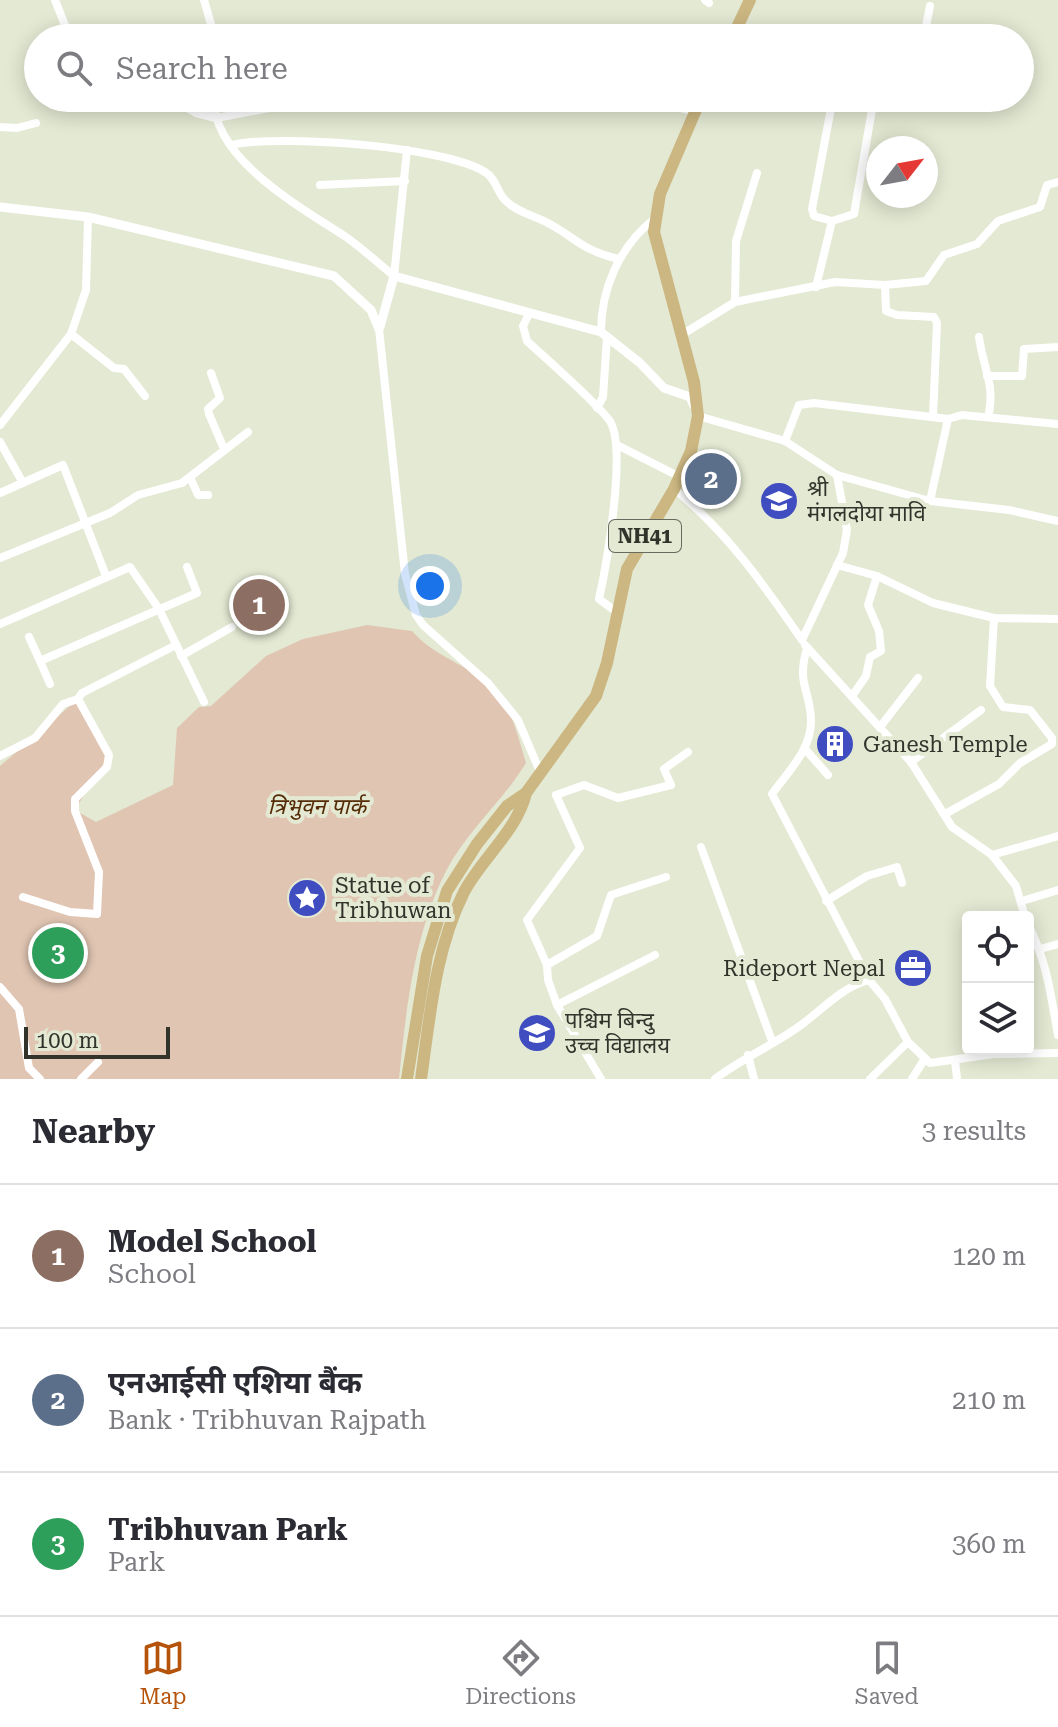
<!DOCTYPE html>
<meta charset="utf-8">
<style>
body{margin:0;font-family:"Roboto Serif","Noto Sans Devanagari",serif;background:#f2f2f3;color:#2b2b33}
.controls{position:absolute;right:24px;bottom:24px;display:grid;overflow:hidden;border-radius:8px;box-shadow:0 4px 20px #0003}
.controls button{width:72px;height:72px;display:grid;place-items:center;padding:0;border:0;border-bottom:2px solid #e1e1e2;background:#fff;color:#2b2b33;font:40px sans-serif}
.compass{position:absolute;left:866px;top:136px;width:72px;height:72px;border-radius:50%;background:#fff;box-shadow:0 4px 20px #0003;rotate:59deg}
.scale{position:absolute;left:24px;bottom:20px;width:146px;box-sizing:border-box;padding-left:8px;border:4px solid #32342c;border-top:0;font-size:22px;line-height:28px;white-space:nowrap;color:#32342c;-webkit-text-stroke:6px #e3e9d3;paint-order:stroke}
.you{position:absolute;left:430px;top:586px;width:28px;height:28px;margin:-20px;border:6px solid #fff;border-radius:50%;background:#1a73e8;box-shadow:0 0 0 12px #1a73e833}
.badge{display:grid;place-items:center;width:52px;height:52px;border-radius:50%;background:#b45309;color:#fff;font-size:26px;font-weight:700}
.pin{position:absolute;translate:-50% -50%;border:4px solid #fff;box-shadow:0 2px 8px #0006}
.list{margin:0;padding:0;list-style:none}
h2{display:flex;justify-content:space-between;align-items:center;height:104px;margin:0;padding:0 32px;font-size:34px}
h2 small{font-size:26px;font-weight:400;color:#7c7c81}
.list li{display:grid;grid-template-columns:52px 1fr auto;gap:24px;align-items:center;box-sizing:border-box;height:144px;padding:0 32px;border-top:2px solid #e1e1e2}
.list b{display:block;font-size:30px;white-space:nowrap}
.list p{margin:0;font-size:26px;white-space:nowrap;color:#7c7c81}
.list em{font-size:26px;font-style:normal;color:#7c7c81}
.icon{flex:none;width:44px;height:44px;fill:none;stroke:currentColor;stroke-width:2;stroke-linecap:round;stroke-linejoin:round}
.map{position:relative;flex:none;width:1058px;height:1079px;overflow:hidden}
.search{position:absolute;background:#fff;box-shadow:0 4px 20px #0003;left:24px;right:24px;top:24px;height:88px;display:flex;align-items:center;gap:20px;box-sizing:border-box;padding:0 28px;border-radius:44px;color:#7c7c81;font-size:30px}
.sheet{height:536px;background:#fff}
nav{display:flex;justify-content:space-around;align-items:center;box-sizing:border-box;height:112px;border-top:2px solid #e1e1e2;background:#fff;font-size:22px;color:#7c7c81}
nav a{display:grid;justify-items:center;gap:4px}
nav .on{color:#b45309}
.map>svg:first-child{display:block}
.green{fill:#e0c5b2}
.lines{fill:none;stroke-linecap:round;stroke-linejoin:round}
.minor{stroke:#fff;stroke-width:8}
.tertiary{stroke:#fff;stroke-width:9}
.trunk{stroke:#ccb782;stroke-width:12}
.labels{text-anchor:middle;dominant-baseline:central;stroke-width:8;stroke-linejoin:round;paint-order:stroke}
.shield{fill:#e3e9d3;stroke:#676a5e;stroke-width:2}
.shield-label{font-size:20px;font-weight:bold;fill:#32342c}
.poi-label{font-size:22px;fill:#32342c;stroke:#e3e9d3;text-anchor:start}
.park-label{font-size:22px;font-style:italic;fill:#542b06;stroke:#e3e9d3}
</style>
<div class="map">
<svg width="1058" height="1079" viewBox="0 0 1058 1079">
<rect width="100%" height="100%" fill="#e3e9d3"/>
<path class="green" d="M 367,625 L 412,631 C 433,655 460,662 484,680 C 510,698 517,734 526,763 C 503,801 467,831 446,871 C 414,934 406,1010 399,1079 L 0,1079 L 0,766 L 78,699 L 109,755 L 75,810 L 96,822 L 173,785 L 177,728 L 199,707 L 211,706 L 266,656 L 303,639 Z"/>
<g class="lines">
<g class="minor">
<path d="M 55,0 L 70,38"/>
<path d="M 204,0 L 215,38"/>
<path d="M 705,0 L 709,3"/>
<path d="M 900,38 L 904,38"/>
<path d="M 920,38 L 925,31 L 930,6"/>
<path d="M 170,98 L 196,113 L 216,118 L 312,100 L 386,108"/>
<path d="M 214,98 C 212,159 302,208 346,237 C 363,249 378,263 394,276"/>
<path d="M 640,98 L 693,111"/>
<path d="M 0,127 L 17,128 L 36,123"/>
<path d="M 232,145 C 279,134 444,146 485,172 C 496,178 497,193 506,201 C 516,211 531,215 544,221 C 576,237 580,250 619,259"/>
<path d="M 320,185 L 405,181"/>
<path d="M 832,221 L 814,216 L 812,209 L 833,98"/>
<path d="M 394,276 L 407,150"/>
<path d="M 885,285 L 886,311 L 897,315 L 934,317 L 937,323 L 933,417"/>
<path d="M 816,287 L 832,221 L 854,214 L 874,98"/>
<path d="M 735,302 L 736,241 L 757,173"/>
<path d="M 529,314 L 523,326 L 527,341 C 544,357 603,408 611,423 C 626,453 607,563 599,599 L 618,613"/>
<path d="M 379,329 L 405,574 L 416,615 L 423,625 L 488,683 L 518,720 L 541,774"/>
<path d="M 601,332 C 601,289 619,247 654,219"/>
<path d="M 71,334 L 114,368 L 124,369 L 145,396"/>
<path d="M 683,334 L 735,302 L 835,282 L 885,285 L 926,281 L 944,255 L 977,244 L 998,221 L 1040,207 L 1047,185 L 1058,182"/>
<path d="M 979,337 C 983,368 996,386 988,417"/>
<path d="M 211,373 L 220,398 L 208,409 L 209,414 L 224,449"/>
<path d="M 987,376 L 1022,376 L 1024,349 L 1058,347"/>
<path d="M 597,408 L 603,397 L 607,337"/>
<path d="M 698,416 L 785,441 L 837,475 L 930,501 L 1009,510 L 1058,521"/>
<path d="M 0,425 L 71,334 L 86,290 L 88,217"/>
<path d="M 785,441 L 799,405 L 814,403 L 948,419 L 962,415 L 1058,424"/>
<path d="M 0,442 L 23,483"/>
<path d="M 617,445 L 680,477"/>
<path d="M 190,477 L 198,495 L 208,495"/>
<path d="M 674,489 C 727,532 764,585 802,640 L 843,553 L 847,530 L 837,475"/>
<path d="M 0,493 L 63,465 L 106,576"/>
<path d="M 930,501 L 948,419"/>
<path d="M 0,558 L 110,513 L 138,495 L 182,483 L 248,432"/>
<path d="M 837,565 L 877,576 L 933,603 L 994,618 L 1058,619"/>
<path d="M 0,624 L 130,567 L 159,609 L 204,702"/>
<path d="M 29,637 L 40,661 L 197,593 L 187,567"/>
<path d="M 805,645 L 911,762 L 952,827 L 992,855 L 1016,886 L 1025,917"/>
<path d="M 807,648 C 796,686 811,690 811,722 C 811,750 787,773 772,794 L 869,980 L 885,999 L 908,1042 L 930,1063 L 994,1054 L 1058,1053"/>
<path d="M 181,656 L 232,627"/>
<path d="M 40,661 L 50,684"/>
<path d="M 852,696 L 866,676 L 870,657 L 881,651 L 879,631 L 868,605 L 877,576"/>
<path d="M 880,727 L 918,678"/>
<path d="M 805,749 L 828,775"/>
<path d="M 0,756 L 35,738 L 63,704 L 78,699"/>
<path d="M 911,762 L 981,710"/>
<path d="M 945,814 L 999,784 L 1020,763 L 1052,744 L 1052,738 L 1030,710 L 1003,707 L 990,686 L 994,618"/>
<path d="M 701,847 L 772,1041"/>
<path d="M 992,855 L 1058,836"/>
<path d="M 23,897 L 70,912 L 97,914 L 99,872 L 75,811 L 75,799 L 107,767 L 109,755 L 78,699 L 82,693 L 176,645"/>
<path d="M 826,901 L 867,876 L 897,867 L 902,883"/>
<path d="M 1022,901 L 1058,890"/>
<path d="M 1028,924 C 1048,965 1050,992 1058,1035"/>
<path d="M 1040,949 L 1058,944"/>
<path d="M 547,965 L 597,936 L 611,895 L 666,877"/>
<path d="M 0,987 L 19,1009 L 29,1068 L 40,1079"/>
<path d="M 557,1005 L 655,955"/>
<path d="M 748,1055 L 754,1079"/>
<path d="M 955,1060 L 957,1079"/>
<path d="M 81,1079 L 98,1062"/>
<path d="M 601,1079 L 557,1005 L 548,980 L 547,965 L 527,920 L 580,848 L 556,795 L 584,785 L 618,798 L 671,785 L 664,769 L 688,752"/>
<path d="M 715,1079 C 742,1058 774,1045 801,1025 C 823,1009 842,987 869,980"/>
<path d="M 870,1079 L 908,1042"/>
<path d="M 912,1079 L 924,1060"/>
</g>
<g class="tertiary">
<path d="M 0,207 L 88,217 L 334,276 L 371,310 L 379,329"/>
<path d="M 380,327 L 394,276 L 601,332 L 640,363 L 664,388 L 690,397 L 694,406"/>
</g>
<g class="trunk">
<path d="M 732,38 L 750,0"/>
<path d="M 407,1079 L 427,956 L 447,891 L 477,844 L 507,806 L 526,793 L 596,696 L 607,663 L 627,569 L 674,489 L 691,451 L 698,416 L 694,382 L 654,232 L 660,194 L 701,98"/>
<path d="M 421,1079 C 430,1016 435,950 464,892 C 482,858 517,831 526,793"/>
</g>
</g>
<defs>
<symbol id="school-disc" viewBox="-11 -11 22 22"><circle r="9.5" fill="#404dc1" stroke="#e3e9d3"/><path d="M0-5L7-2L0 1L-7-2ZM-4 1L0 2.5L4 1V4Q0 6-4 4Z" fill="#fff"/></symbol>
<symbol id="building-disc" viewBox="-11 -11 22 22"><circle r="9.5" fill="#404dc1" stroke="#e3e9d3"/><path d="M-4-6H4V6H1V3H-1V6H-4ZM-2.5-4.3h1.7v1.8h-1.7ZM.8-4.3h1.7v1.8H.8ZM-2.5-1h1.7V.8h-1.7ZM.8-1h1.7V.8H.8Z" fill="#fff"/></symbol>
<symbol id="sight-disc" viewBox="-11 -11 22 22"><circle r="9.5" fill="#404dc1" stroke="#e3e9d3"/><path d="M0-6L1.8-2.2L6-1.7L2.9 1.2L3.7 5.4L0 3.3L-3.7 5.4L-2.9 1.2L-6-1.7L-1.8-2.2Z" fill="#fff"/></symbol>
<symbol id="office-disc" viewBox="-11 -11 22 22"><circle r="9.5" fill="#404dc1" stroke="#e3e9d3"/><path d="M-6-3h4V-5.5h4V-3h4V5H-6ZM-1-4.5V-3h2v-1.5ZM-6 0V1H6V0Z" fill="#fff"/></symbol>
</defs>
<g fill-rule="evenodd">
<use href="#school-disc" x="757" y="479" width="44" height="44"/>
<use href="#building-disc" x="813" y="722" width="44" height="44"/>
<use href="#sight-disc" x="285" y="876" width="44" height="44"/>
<use href="#office-disc" x="891" y="946" width="44" height="44"/>
<use href="#school-disc" x="515" y="1011" width="44" height="44"/>
</g>
<g class="labels">
<rect class="shield" x="609" y="520" width="72" height="32" rx="6"/>
<g class="shield-label">
<text x="645" y="536">NH41</text>
</g>
<g class="poi-label">
<text x="807" y="488">श्री<tspan x="807" dy="25">मंगलदोया मावि</tspan></text>
<text x="863" y="744">Ganesh Temple</text>
<text x="335" y="885">Statue of<tspan x="335" dy="25">Tribhuwan</tspan></text>
<text x="885" y="968" text-anchor="end">Rideport Nepal</text>
<text x="565" y="1020">पश्चिम बिन्दु<tspan x="565" dy="25">उच्च विद्यालय</tspan></text>
</g>
<g class="park-label">
<text x="317" y="806">त्रिभुवन पार्क</text>
</g>
</g>
</svg>
<div class="controls">
<button><svg class="icon" aria-label="locate" viewBox="0 0 24 24"><circle cx="12" cy="12" r="6"/><path d="M12 2v4M12 18v4M2 12h4M18 12h4"/></svg></button>
<button><svg class="icon" aria-label="layers" viewBox="0 0 24 24"><path d="M12 4l9 5-9 5-9-5zM3 14l9 5 9-5"/></svg></button>
</div>
<svg class="compass" viewBox="-18 -18 36 36"><path d="M0-13l5 13h-10z" fill="#e53935"/><path d="M0 13l5-13h-10z" fill="#7c7c81"/></svg>
<div class="scale">100 m</div>
<div class="you"></div>
<div class="pin badge" style="left:259px;top:605px;background:#8d6e63">1</div>
<div class="pin badge" style="left:711px;top:479px;background:#5c6f8a">2</div>
<div class="pin badge" style="left:58px;top:953px;background:#2e9e5b">3</div>
<div class="search"><svg class="icon" aria-label="search" viewBox="0 0 24 24"><circle cx="10" cy="10" r="6"/><path d="M15 15l6 6"/></svg>Search here</div>
</div>
<section class="sheet">
<h2>Nearby<small>3 results</small></h2>
<ul class="list">
<li><span class="badge" style="background:#8d6e63">1</span><div><b>Model School</b><p>School</p></div><em>120 m</em></li>
<li><span class="badge" style="background:#5c6f8a">2</span><div><b>एनआईसी एशिया बैंक</b><p>Bank · Tribhuvan Rajpath</p></div><em>210 m</em></li>
<li><span class="badge" style="background:#2e9e5b">3</span><div><b>Tribhuvan Park</b><p>Park</p></div><em>360 m</em></li>
</ul>
</section>
<nav>
<a class="on"><svg class="icon" aria-label="map" viewBox="0 0 24 24"><path d="M3 6l6-2 6 2 6-2v14l-6 2-6-2-6 2zM9 4v14M15 6v14"/></svg>Map</a>
<a><svg class="icon" aria-label="directions" viewBox="0 0 24 24"><path d="M12 3l9 9-9 9-9-9zM9 14v-3h6M13 9l2 2-2 2"/></svg>Directions</a>
<a><svg class="icon" aria-label="saved" viewBox="0 0 24 24"><path d="M7 4h10v16l-5-4-5 4z"/></svg>Saved</a>
</nav>
